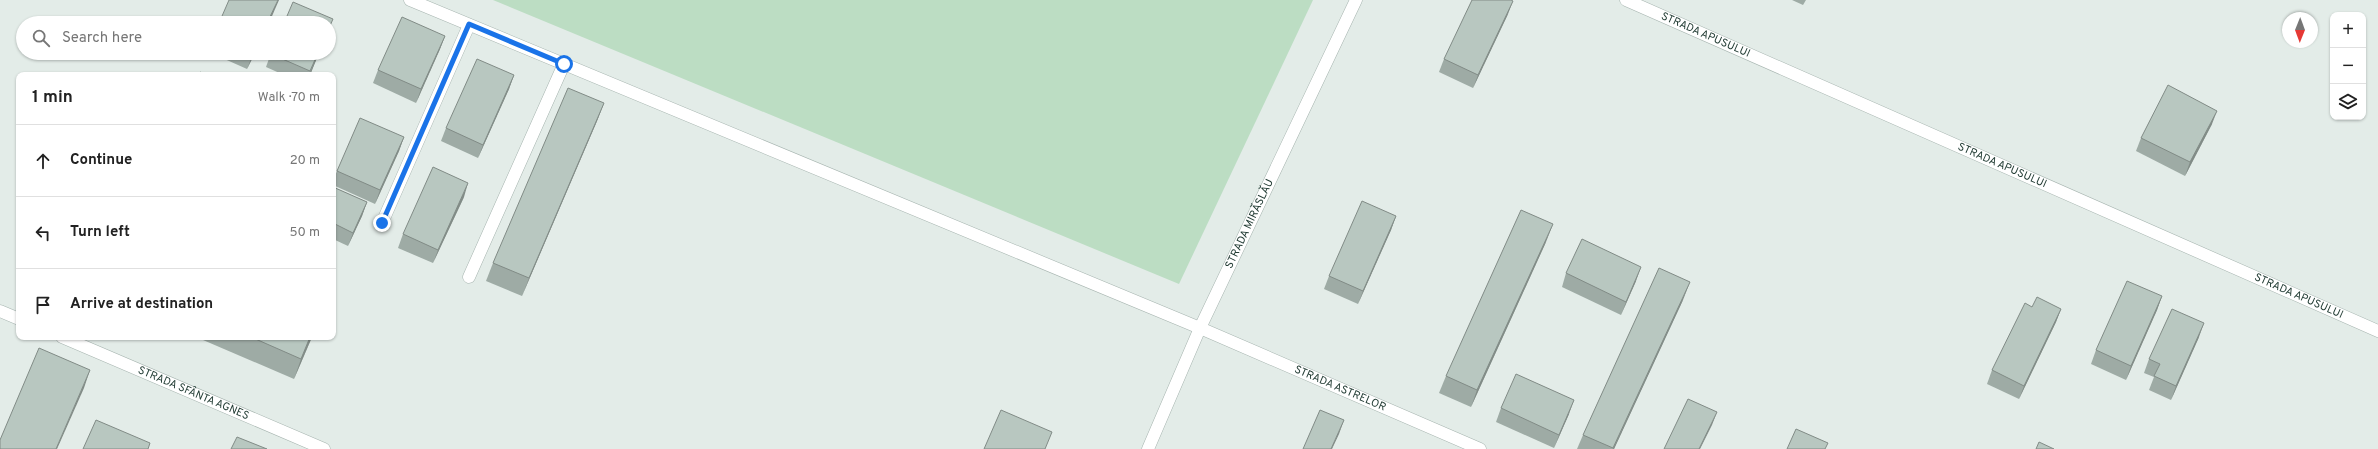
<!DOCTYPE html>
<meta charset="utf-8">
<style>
body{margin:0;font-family:Overpass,sans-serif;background:#f6f6f6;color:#222}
.controls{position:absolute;right:12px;top:12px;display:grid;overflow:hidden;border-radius:8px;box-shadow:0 1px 3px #0004}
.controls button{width:36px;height:36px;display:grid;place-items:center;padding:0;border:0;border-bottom:1px solid #e0e0e0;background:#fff;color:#222;font:20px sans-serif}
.compass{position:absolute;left:2282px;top:12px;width:36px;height:36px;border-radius:50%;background:#fff;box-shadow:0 1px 3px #0004;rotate:181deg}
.stop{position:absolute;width:12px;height:12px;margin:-9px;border:3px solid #1a73e8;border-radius:50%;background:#fff}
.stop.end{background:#1a73e8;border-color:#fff;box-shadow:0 1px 4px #0008}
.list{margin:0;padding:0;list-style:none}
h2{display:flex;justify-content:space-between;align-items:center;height:52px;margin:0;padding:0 16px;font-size:17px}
h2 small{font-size:13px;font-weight:400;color:#767676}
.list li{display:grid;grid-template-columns:26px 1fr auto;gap:12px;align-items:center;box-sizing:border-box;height:72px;padding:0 16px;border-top:1px solid #e0e0e0}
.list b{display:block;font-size:15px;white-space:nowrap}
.list em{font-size:13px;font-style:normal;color:#767676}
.icon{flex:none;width:22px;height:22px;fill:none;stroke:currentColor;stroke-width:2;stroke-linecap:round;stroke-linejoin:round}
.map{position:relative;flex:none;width:2378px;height:449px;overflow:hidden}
.search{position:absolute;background:#fff;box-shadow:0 1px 3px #0004;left:16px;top:16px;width:320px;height:44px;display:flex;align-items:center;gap:10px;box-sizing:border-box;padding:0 14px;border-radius:22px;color:#767676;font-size:15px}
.panel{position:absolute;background:#fff;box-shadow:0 1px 3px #0004;left:16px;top:72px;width:320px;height:268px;border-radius:8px}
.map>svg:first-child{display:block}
.green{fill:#bcddc3}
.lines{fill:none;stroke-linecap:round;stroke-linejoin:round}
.minor-casing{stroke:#a6b4af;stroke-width:13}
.minor{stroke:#fff;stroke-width:12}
.wall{fill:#9eaba5}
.shaded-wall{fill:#818b86}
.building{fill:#b8c7c0;stroke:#818b86}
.route{stroke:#1a73e8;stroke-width:5}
.labels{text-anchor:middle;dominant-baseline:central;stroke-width:3;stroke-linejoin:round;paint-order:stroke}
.street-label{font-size:11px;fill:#233d35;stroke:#f3f9f6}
</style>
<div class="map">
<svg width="2378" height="449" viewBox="0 0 2378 449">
<rect width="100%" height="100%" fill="#e3ece8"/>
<path class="green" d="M 493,0 L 1313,0 L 1179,284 Z"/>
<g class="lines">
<defs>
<g id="minor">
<path id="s1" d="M 410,0 L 1200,328 L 1480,449"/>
<path id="s2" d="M 1626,0 L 2378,331"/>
<path d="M 382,223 L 469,25"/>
<path d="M 469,277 L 564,64"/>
<path d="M 0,311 L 19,319"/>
<path id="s3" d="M 62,337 L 324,449"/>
<path id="s4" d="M 1148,449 L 1200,328 L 1356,0"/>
</g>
</defs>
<use href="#minor" class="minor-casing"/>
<use href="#minor" class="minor"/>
</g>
<g class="wall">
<path d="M 1792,0 L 1806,0 L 1803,5 Z"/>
<path d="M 1508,14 L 1473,88 L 1439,72 L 1444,59 Z"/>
<path d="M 445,36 L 440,49 L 416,103 L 373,83 L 378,70 Z"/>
<path d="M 211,53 L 255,53 L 247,69 Z"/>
<path d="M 271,53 L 319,53 L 310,75 L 284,75 L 266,67 Z"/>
<path d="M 514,75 L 509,89 L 478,158 L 441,141 L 446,128 Z"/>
<path d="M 604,103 L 597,121 L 522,296 L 486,281 L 493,263 Z"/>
<path d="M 2212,124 L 2185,176 L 2136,151 L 2141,138 Z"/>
<path d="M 404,137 L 399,151 L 375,204 L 333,185 L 333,181 L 337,171 Z"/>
<path d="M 333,187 L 367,202 L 362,216 L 348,246 L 333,239 Z"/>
<path d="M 464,197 L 433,263 L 398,248 L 403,234 Z"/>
<path d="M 1396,216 L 1391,230 L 1358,304 L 1324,289 L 1329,276 Z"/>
<path d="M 1546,242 L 1471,407 L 1439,393 L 1446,376 Z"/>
<path d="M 1566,273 L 1636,281 L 1621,315 L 1562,287 Z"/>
<path d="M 2162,296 L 2157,310 L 2126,380 L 2091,364 L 2096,350 Z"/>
<path d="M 1683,300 L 1614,449 L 1577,449 L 1583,435 Z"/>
<path d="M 2061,309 L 2056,322 L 2019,399 L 1987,384 L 1992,370 Z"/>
<path d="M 196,337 L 312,337 L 294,379 Z"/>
<path d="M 2199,337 L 2171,400 L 2149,390 L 2154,377 L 2144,373 L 2149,359 Z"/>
<path d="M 1501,408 L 1569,414 L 1554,448 L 1496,422 Z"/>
</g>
<g class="shaded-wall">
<path d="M 278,0 L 279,0 L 269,23 L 267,23 Z"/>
<path d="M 1513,1 L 1508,14 L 1473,88 L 1478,75 Z"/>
<path d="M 445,36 L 440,49 L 416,103 L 421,89 Z"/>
<path d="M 254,53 L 255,53 L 247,69 L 252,56 Z"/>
<path d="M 318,53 L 319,53 L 310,75 L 309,75 Z"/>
<path d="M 514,75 L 509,89 L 478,158 L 483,145 Z"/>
<path d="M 604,103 L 597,121 L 522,296 L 529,278 Z"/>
<path d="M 2217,111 L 2212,124 L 2185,176 L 2190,162 Z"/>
<path d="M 404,137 L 399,151 L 375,204 L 380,190 Z"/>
<path d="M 468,183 L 464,197 L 433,263 L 438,250 Z"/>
<path d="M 367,202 L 362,216 L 348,246 L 353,233 Z"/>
<path d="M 1396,216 L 1391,230 L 1358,304 L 1363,291 Z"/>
<path d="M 1553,224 L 1546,242 L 1471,407 L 1477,390 Z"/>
<path d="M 1641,267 L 1636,281 L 1621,315 L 1626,302 Z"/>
<path d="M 1690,282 L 1683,300 L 1614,449 L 1613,449 Z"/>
<path d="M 2162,296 L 2157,310 L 2126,380 L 2131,366 Z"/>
<path d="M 2061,309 L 2056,322 L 2019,399 L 2024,386 Z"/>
<path d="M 2204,323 L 2199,337 L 2171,400 L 2176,386 Z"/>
<path d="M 310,337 L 312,337 L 294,379 L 301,359 Z"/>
<path d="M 90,370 L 84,388 L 57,449 L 56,449 Z"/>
<path d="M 1574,400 L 1569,414 L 1554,448 L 1559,435 Z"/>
<path d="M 1717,412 L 1712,425 L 1700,449 L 1699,449 Z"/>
<path d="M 1344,420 L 1339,434 L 1332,449 L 1331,449 Z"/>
</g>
<g class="building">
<path d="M 229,0 L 278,0 L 267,23 L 219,23 Z"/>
<path d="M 1472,0 L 1511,0 L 1513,1 L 1478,75 L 1444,59 Z"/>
<path d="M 293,2 L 333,19 L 329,28 L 329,23 L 284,23 Z"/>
<path d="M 402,17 L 445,36 L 421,89 L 378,70 Z"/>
<path d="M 246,53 L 254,53 L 252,56 Z"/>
<path d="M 271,53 L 318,53 L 310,71 L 271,54 Z"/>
<path d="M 477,59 L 514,75 L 483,145 L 446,128 Z"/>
<path d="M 200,72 L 206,75 L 199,75 Z"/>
<path d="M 2168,85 L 2217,111 L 2190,162 L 2141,138 Z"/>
<path d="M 568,88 L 604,103 L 529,278 L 493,263 Z"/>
<path d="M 360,118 L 404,137 L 380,190 L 337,171 Z"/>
<path d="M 433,167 L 468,183 L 438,250 L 403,234 Z"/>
<path d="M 333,187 L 367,202 L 353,233 L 333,223 Z"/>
<path d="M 1362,201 L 1396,216 L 1363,291 L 1329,276 Z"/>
<path d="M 1521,210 L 1553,224 L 1477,390 L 1446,376 Z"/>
<path d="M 1582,239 L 1641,267 L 1626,302 L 1566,273 Z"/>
<path d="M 1659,268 L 1690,282 L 1613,448 L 1583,435 Z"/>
<path d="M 2127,281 L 2162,296 L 2131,366 L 2096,350 Z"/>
<path d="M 2037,297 L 2061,309 L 2024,386 L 1992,370 L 2025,303 L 2032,307 Z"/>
<path d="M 2172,309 L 2204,323 L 2176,386 L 2154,376 L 2160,364 L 2149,359 Z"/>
<path d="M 251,337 L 310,337 L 301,359 Z"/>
<path d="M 39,348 L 90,370 L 56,449 L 0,449 L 0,440 Z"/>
<path d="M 1516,374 L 1574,400 L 1559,435 L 1501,408 Z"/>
<path d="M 1688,399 L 1717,412 L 1699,449 L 1664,449 Z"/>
<path d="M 1001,410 L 1052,432 L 1045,449 L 984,449 Z"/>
<path d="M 1320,410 L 1344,420 L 1331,449 L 1303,449 Z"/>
<path d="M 96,420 L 150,443 L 148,449 L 83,449 Z"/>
<path d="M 1796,429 L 1828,443 L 1825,449 L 1787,449 Z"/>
<path d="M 237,437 L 267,449 L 231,449 Z"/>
<path d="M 2039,442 L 2054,449 L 2036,449 Z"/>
</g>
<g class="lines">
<path class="route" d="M 382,223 L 469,24 L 564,64"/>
</g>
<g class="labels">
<g class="street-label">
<text stroke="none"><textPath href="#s2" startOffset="87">STRADA APUSULUI</textPath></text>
<text stroke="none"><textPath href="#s2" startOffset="411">STRADA APUSULUI</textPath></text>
<text stroke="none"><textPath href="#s4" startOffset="247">STRADA MIRĂSLĂU</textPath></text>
<text stroke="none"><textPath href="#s2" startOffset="735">STRADA APUSULUI</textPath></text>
<text stroke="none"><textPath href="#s1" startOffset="1008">STRADA ASTRELOR</textPath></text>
<text stroke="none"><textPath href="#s3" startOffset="143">STRADA SFÂNTA AGNES</textPath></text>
</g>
</g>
</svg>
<div class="controls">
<button>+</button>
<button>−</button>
<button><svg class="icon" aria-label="layers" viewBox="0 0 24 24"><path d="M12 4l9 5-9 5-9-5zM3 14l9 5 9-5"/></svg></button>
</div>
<svg class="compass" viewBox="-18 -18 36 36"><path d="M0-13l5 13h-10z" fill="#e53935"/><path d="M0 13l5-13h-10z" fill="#767676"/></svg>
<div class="stop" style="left:564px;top:64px"></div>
<div class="stop end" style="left:382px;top:223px"></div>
<div class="search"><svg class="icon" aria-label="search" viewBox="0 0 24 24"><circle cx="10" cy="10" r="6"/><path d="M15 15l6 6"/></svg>Search here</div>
<section class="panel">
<h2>1 min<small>Walk · 70 m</small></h2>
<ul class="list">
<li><svg class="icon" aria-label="ahead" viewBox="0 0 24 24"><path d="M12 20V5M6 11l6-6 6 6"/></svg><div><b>Continue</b></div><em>20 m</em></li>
<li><svg class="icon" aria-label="left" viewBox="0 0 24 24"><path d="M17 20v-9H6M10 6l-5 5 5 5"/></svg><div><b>Turn left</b></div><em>50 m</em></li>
<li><svg class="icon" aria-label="arrive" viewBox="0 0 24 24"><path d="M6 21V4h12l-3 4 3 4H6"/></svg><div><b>Arrive at destination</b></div></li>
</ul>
</section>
</div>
